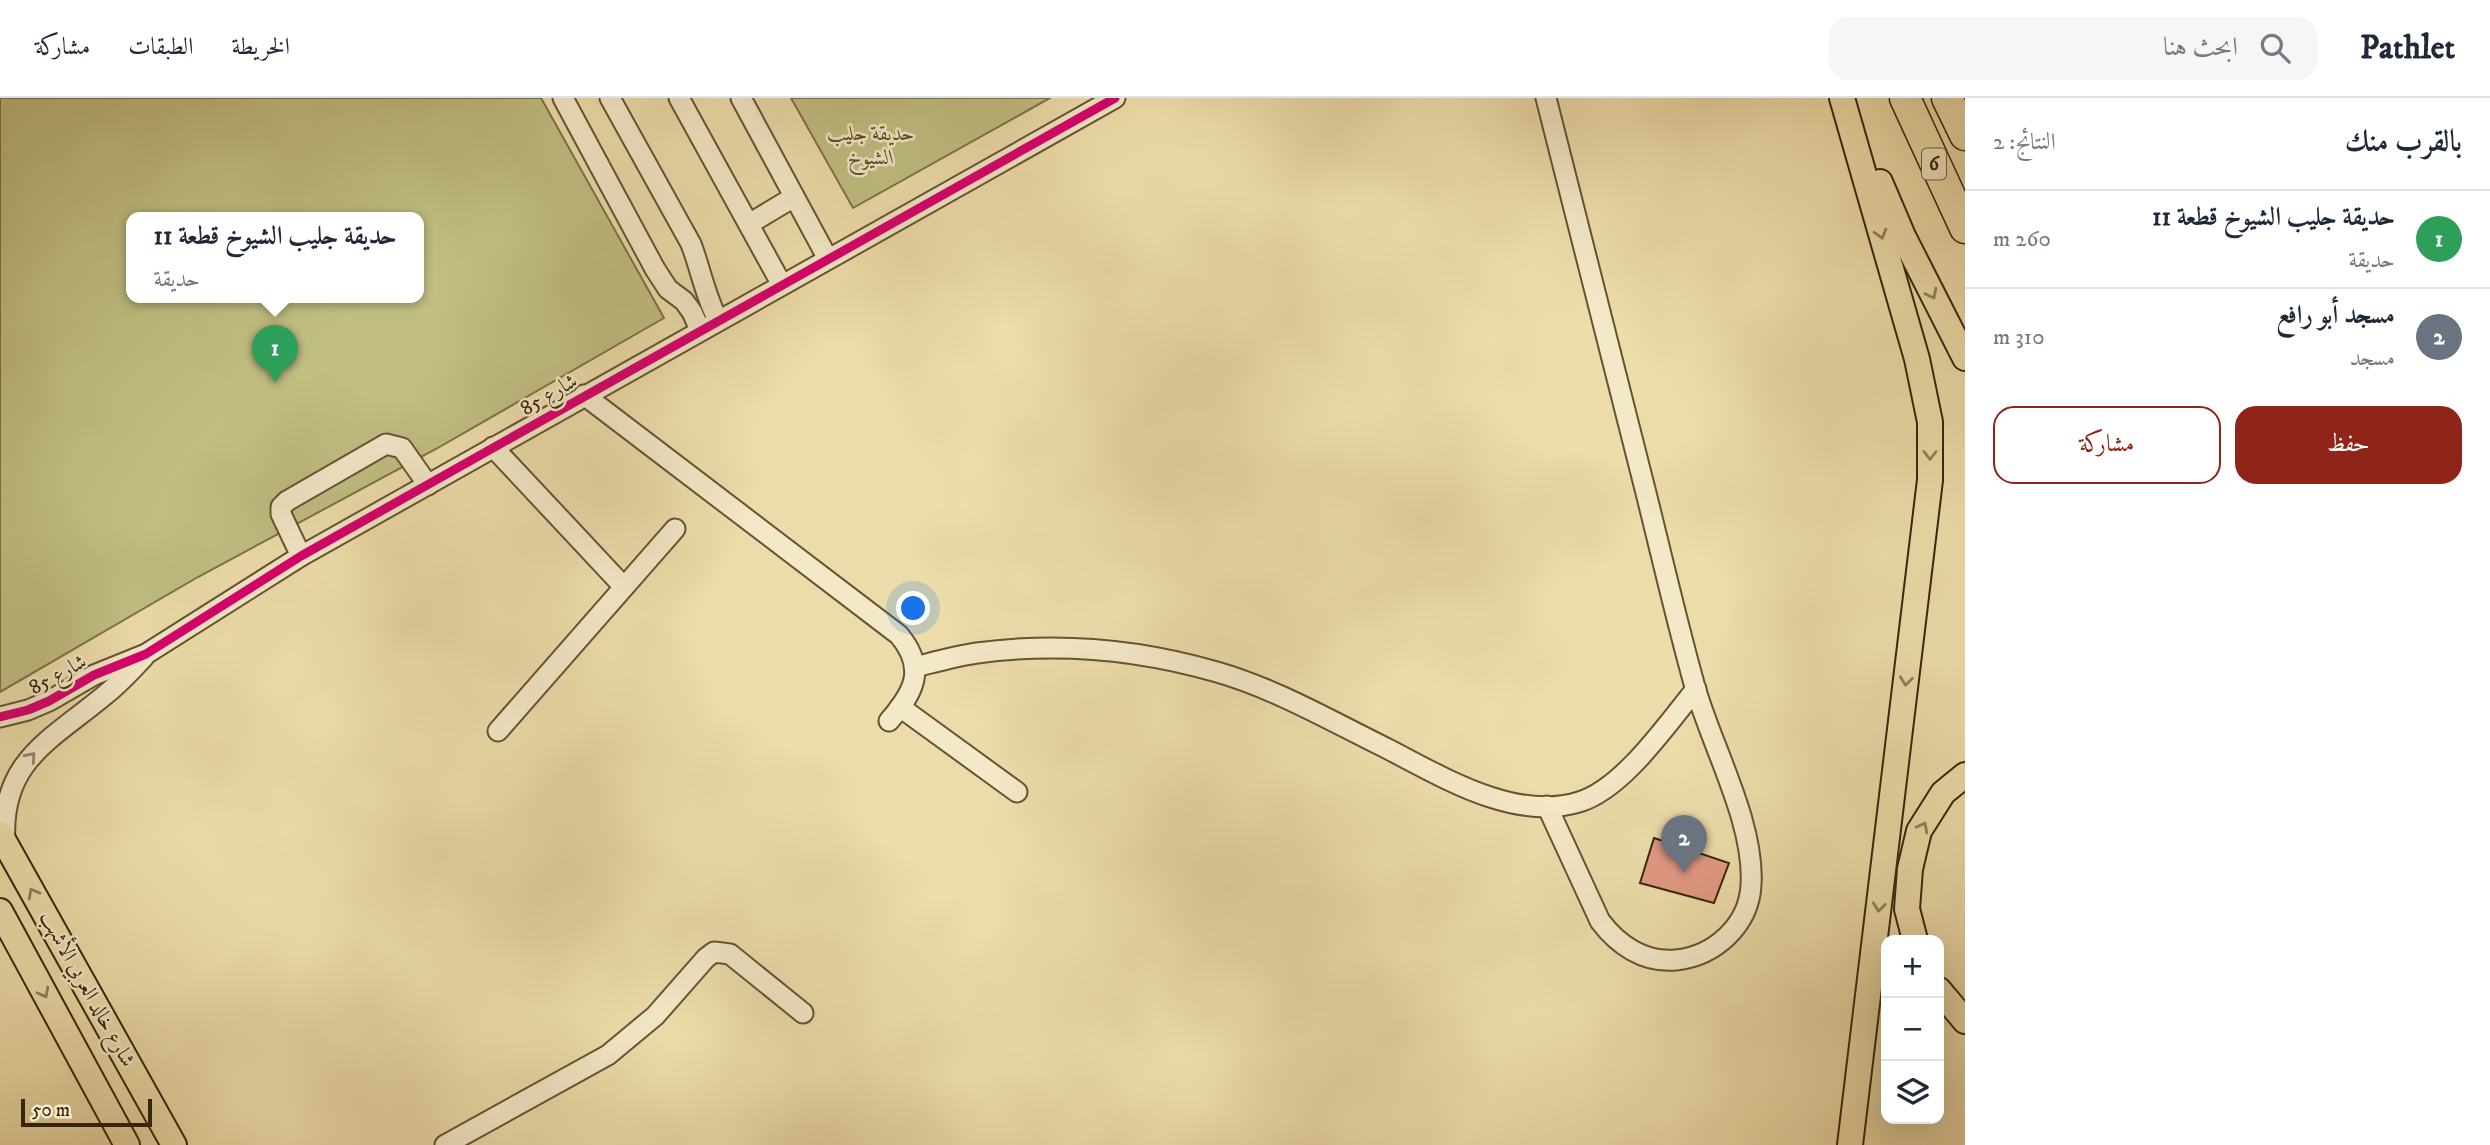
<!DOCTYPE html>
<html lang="ar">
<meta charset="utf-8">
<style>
body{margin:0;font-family:"IM FELL DW Pica",Amiri,serif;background:#f6f6f7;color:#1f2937;direction:rtl}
.controls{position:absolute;right:21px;bottom:21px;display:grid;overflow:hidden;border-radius:14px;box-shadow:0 7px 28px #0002}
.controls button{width:63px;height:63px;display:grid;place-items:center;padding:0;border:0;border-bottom:2px solid #e0e1e3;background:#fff;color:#1f2937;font:35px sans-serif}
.scale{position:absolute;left:21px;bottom:18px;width:131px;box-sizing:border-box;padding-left:7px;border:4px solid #38260b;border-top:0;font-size:19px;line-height:24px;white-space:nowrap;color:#38260b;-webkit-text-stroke:5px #f3e8c7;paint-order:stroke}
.you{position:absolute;left:914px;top:511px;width:24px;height:24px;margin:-18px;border:5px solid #fff;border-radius:50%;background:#1a73e8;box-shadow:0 0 0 10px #1a73e833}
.badge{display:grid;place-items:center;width:46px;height:46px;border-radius:50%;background:#8f2418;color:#fff;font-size:23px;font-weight:700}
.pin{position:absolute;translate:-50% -58px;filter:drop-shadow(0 2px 4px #0008)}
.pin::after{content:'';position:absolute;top:37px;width:24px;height:21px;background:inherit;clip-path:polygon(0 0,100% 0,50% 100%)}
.popup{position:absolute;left:126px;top:114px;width:298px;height:91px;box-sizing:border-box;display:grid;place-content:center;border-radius:14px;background:#fff;filter:drop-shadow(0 2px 5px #0005);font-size:23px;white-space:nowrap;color:#747a83}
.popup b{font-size:26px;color:#1f2937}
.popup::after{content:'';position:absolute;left:50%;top:100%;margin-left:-14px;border:14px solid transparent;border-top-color:#fff}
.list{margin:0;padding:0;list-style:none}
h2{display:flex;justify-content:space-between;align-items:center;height:91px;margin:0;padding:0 28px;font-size:30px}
h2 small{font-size:23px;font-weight:400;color:#747a83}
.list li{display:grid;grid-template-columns:46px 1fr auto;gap:21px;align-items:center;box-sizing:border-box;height:98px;padding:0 28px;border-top:2px solid #e0e1e3}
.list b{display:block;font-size:26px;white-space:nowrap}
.list p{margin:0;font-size:23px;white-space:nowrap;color:#747a83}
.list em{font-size:23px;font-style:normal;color:#747a83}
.actions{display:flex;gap:14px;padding:21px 28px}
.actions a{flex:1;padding:16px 0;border:2px solid #8f2418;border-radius:21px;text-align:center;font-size:24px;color:#8f2418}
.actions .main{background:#8f2418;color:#fff}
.icon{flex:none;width:38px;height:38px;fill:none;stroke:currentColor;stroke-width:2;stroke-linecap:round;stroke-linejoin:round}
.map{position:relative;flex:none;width:1965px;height:1047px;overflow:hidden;direction:ltr}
header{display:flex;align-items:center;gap:42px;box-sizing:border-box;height:98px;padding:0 35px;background:#fff;border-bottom:2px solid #e0e1e3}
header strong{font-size:33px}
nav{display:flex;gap:38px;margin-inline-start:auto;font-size:24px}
.search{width:490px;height:63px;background:#f6f6f7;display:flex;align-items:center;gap:18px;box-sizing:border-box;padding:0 24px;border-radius:21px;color:#747a83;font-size:26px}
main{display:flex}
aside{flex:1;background:#fff}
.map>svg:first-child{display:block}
.green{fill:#c0be82;stroke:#7c7246;stroke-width:2;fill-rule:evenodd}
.building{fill:#e19984;stroke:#38260b;stroke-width:2}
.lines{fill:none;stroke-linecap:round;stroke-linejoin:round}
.minor-casing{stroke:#655432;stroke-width:23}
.major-casing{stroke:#38260b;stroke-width:28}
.highway-casing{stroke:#38260b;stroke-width:33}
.minor{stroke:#f3e8c7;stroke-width:19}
.major{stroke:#ecdca9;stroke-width:24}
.highway{stroke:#ecdca9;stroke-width:30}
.cycleway-casing{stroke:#f3e8c7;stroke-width:13}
.cycleway{stroke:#d6006c;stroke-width:9}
.oneway{stroke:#92815a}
.oneway2{stroke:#968769}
.labels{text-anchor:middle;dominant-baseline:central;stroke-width:5;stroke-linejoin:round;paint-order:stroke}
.shield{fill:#f3e8c7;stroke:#706043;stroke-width:2}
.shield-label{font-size:19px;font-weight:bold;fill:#38260b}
.park-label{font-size:21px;font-style:italic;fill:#5a4c29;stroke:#f3e8c7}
.street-label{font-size:21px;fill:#38260b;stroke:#f3e8c7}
</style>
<header>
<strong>Pathlet</strong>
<div class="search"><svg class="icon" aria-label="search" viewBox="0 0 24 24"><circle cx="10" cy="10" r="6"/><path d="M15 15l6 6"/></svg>ابحث هنا</div>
<nav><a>الخريطة</a><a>الطبقات</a><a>مشاركة</a></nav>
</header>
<main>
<aside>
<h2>بالقرب منك<small>النتائج: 2</small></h2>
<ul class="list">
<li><span class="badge" style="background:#2e9e5b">1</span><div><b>حديقة جليب الشيوخ قطعة 11</b><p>حديقة</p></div><em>260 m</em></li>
<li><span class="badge" style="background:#6b7280">2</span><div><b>مسجد أبو رافع</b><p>مسجد</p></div><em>310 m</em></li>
</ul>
<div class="actions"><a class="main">حفظ</a><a>مشاركة</a></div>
</aside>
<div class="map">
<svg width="1965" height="1047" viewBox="0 0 1965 1047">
<rect width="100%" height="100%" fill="#ecdca9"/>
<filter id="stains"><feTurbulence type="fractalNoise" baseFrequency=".00286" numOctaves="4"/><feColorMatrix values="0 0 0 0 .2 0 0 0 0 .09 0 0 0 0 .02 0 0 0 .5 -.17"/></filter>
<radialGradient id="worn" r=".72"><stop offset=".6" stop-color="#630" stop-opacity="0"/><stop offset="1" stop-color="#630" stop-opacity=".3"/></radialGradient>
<g class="green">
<path d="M 0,0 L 541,0 L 664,220 L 436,351 L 198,479 L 0,594 ZM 132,119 L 418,119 L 418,199 L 132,199 Z"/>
<path d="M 791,0 L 1050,0 L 853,110 Z"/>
</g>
<path class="building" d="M 1654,740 L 1729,765 L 1714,805 L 1640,785 Z"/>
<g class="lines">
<defs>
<g id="minor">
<path d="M 563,0 L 655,171 L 668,191 L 684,203 L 692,214 L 700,232"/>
<path d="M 610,0 L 691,146 C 701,172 705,198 718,222"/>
<path d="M 679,0 L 782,187"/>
<path d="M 741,0 L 828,161"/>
<path d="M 1546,0 C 1579,132 1613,263 1646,395 C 1662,459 1677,525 1695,589 C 1712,649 1755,725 1751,787 C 1749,827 1715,858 1676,862 C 1644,865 1618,847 1600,823 L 1547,708"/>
<path d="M 749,126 L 794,99"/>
<path d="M 584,297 L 899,537 C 927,571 914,594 889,623"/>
<path d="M 493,349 L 624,489"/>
<path d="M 301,458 L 281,416 L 281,409 L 287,403 L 386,346 L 402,350 L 428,387"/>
<path d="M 915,569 C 935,564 956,558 977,555 C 1058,544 1138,551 1217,574 C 1276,591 1331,623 1386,650 C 1441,678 1514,724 1579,704 C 1623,691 1667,626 1696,591"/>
<path d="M 900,609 L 1017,694"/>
<path d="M 0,619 L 28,612 L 49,603 L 94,577 L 146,556 L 301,458 L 1115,0"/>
<path d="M 498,633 L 675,431"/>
<path d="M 5,744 C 0,663 51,642 105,597 C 120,585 132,572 144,559"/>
<path d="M 445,1047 L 608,957 L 655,918 L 706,860 L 714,854 L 730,856 L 803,915"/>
</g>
<g id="major">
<path d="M 1842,0 L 1917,261 L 1930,324 L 1930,382 L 1850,1047"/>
<path d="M 1880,84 L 1903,138 L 1965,260"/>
<path d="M 0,736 L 174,1047"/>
<path d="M 0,813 L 127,1047"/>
<path d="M 1915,842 L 1907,811 L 1910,771 L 1919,733 L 1943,695 L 1965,677"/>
<path d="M 1939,892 L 1965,923"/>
</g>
<g id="highway">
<path d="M 1905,0 L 1965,130"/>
<path d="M 1947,0 L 1965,37"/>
</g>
</defs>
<use href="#minor" class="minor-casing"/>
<use href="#major" class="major-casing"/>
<use href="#highway" class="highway-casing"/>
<use href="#minor" class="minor"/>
<use href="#major" class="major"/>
<use href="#highway" class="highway"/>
<defs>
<path id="cycleway" d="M 0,619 L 28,612 L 49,603 L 94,577 L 146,556 L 301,458 L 1115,0"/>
</defs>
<use href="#cycleway" class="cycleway-casing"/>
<use href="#cycleway" class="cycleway"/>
</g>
<defs><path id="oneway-chevron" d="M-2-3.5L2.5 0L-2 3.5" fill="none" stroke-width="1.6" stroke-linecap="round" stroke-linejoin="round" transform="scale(1.75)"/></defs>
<g class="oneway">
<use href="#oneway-chevron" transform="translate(1881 136) rotate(74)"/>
<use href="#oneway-chevron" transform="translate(1932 196) rotate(63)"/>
<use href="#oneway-chevron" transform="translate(1930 357) rotate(90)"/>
<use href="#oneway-chevron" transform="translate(1906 583) rotate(97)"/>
<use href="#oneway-chevron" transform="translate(1923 729) rotate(-62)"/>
<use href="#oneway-chevron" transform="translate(33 795) rotate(-119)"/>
<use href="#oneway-chevron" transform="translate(1879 809) rotate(97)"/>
<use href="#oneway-chevron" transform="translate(44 895) rotate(62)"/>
</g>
<use class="oneway2" href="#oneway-chevron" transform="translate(31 659) rotate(-49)"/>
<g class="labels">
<rect class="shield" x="1922" y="50.5" width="24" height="31" rx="5"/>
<g class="shield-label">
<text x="1934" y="66">6</text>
</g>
<g class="park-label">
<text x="871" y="36">حديقة جليب<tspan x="871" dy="24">الشيوخ</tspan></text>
</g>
<g class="street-label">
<text transform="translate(549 297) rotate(-30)">شارع 85</text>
<text transform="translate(58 577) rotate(-28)">شارع 85</text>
<text transform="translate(87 891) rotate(61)">شارع خالد العربي الأشهب</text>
</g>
</g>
<rect width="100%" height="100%" filter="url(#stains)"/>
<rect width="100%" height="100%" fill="url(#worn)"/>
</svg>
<div class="controls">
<button>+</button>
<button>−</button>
<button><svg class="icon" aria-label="layers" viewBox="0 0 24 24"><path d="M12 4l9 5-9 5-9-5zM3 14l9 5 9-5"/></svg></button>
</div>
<div class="scale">50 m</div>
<div class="you"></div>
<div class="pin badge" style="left:275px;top:285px;background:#2e9e5b">1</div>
<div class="popup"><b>حديقة جليب الشيوخ قطعة 11</b>حديقة</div>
<div class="pin badge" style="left:1684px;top:775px;background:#6b7280">2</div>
</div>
</main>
